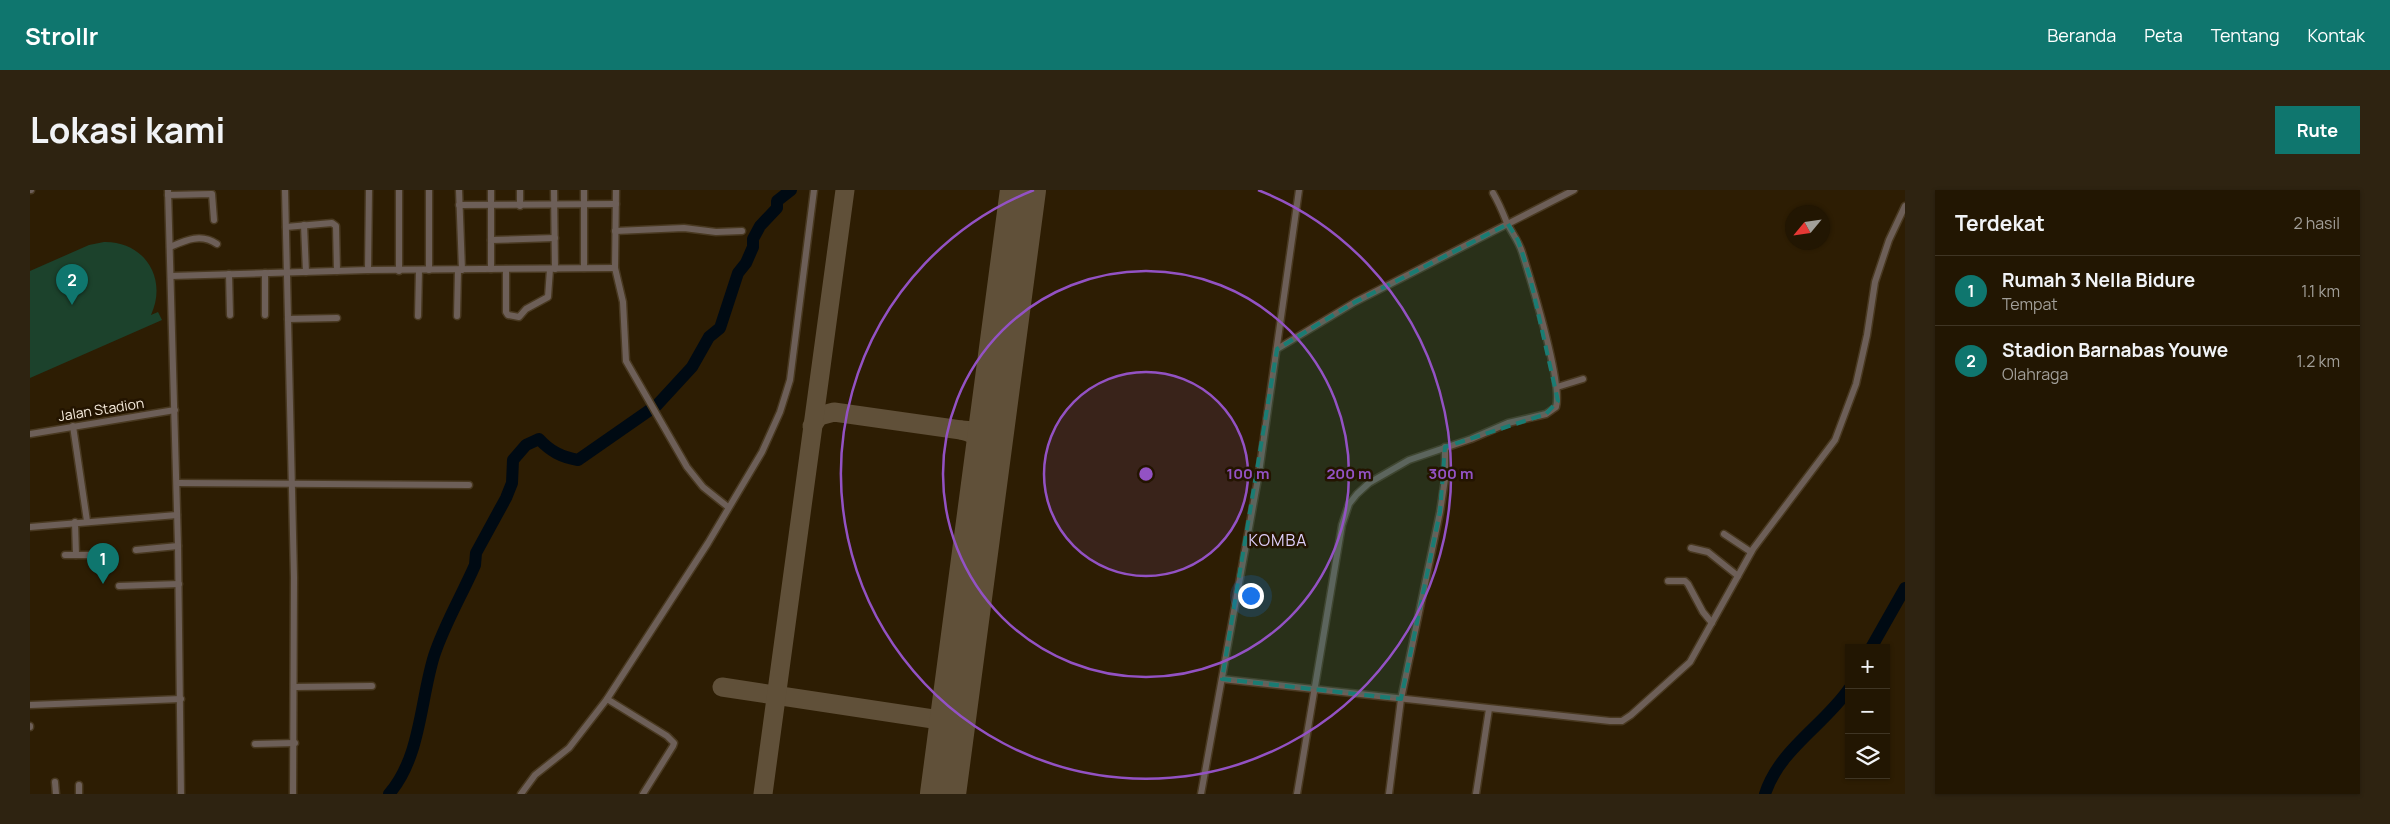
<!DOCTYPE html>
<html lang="id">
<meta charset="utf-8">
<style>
body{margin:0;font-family:Manrope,sans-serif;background:#2e2311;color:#f1f3f6}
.controls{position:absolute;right:15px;bottom:15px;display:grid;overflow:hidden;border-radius:0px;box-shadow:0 1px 4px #0004}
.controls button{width:45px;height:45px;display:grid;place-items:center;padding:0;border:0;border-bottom:1px solid #3f3524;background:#221602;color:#f1f3f6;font:25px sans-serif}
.compass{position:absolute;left:1755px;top:15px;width:45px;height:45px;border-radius:50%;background:#221602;box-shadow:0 1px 4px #0004;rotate:241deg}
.you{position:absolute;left:1220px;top:405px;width:18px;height:18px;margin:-12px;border:4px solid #fff;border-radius:50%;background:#1a73e8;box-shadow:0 0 0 8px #1a73e833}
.badge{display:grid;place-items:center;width:32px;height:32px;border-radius:50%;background:#0f766e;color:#fff;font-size:16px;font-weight:700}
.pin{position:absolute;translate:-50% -41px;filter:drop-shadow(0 1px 2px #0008)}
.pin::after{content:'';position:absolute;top:26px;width:18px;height:15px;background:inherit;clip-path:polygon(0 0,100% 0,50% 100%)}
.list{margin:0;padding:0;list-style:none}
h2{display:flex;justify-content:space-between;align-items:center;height:65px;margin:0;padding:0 20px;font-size:21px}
h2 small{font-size:16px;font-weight:400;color:#a29f99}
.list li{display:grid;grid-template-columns:32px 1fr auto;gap:15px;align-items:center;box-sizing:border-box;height:70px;padding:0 20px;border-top:1px solid #3f3524}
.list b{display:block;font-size:19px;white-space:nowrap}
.list p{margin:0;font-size:16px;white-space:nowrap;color:#a29f99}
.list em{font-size:16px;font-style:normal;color:#a29f99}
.icon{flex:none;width:28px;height:28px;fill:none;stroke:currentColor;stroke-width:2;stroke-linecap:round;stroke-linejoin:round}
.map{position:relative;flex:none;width:1875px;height:604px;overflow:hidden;border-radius:0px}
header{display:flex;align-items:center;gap:30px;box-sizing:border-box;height:70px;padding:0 25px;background:#0f766e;color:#fff}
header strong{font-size:24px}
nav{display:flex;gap:28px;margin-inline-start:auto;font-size:18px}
.intro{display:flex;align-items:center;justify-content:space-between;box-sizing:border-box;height:120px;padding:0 30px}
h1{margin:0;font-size:35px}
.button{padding:12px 22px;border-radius:0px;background:#0f766e;color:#fff;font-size:18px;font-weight:700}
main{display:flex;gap:30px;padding:0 30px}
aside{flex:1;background:#221602;border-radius:0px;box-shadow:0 1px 4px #0004}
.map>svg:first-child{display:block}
.green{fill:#1c422c}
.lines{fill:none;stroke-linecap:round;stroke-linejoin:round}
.river{stroke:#000a13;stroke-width:12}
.taxiway{stroke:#605039;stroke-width:19}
.runway{stroke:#605039;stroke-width:46}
.street-casing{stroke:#493921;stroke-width:9}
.street{stroke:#6d5f58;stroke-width:6}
.marked{fill:#1a7c73;fill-opacity:0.2;stroke:#1a7c73;stroke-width:4;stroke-dasharray:10 6;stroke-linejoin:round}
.ring{fill:none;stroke:#9352c4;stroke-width:2.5}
.labels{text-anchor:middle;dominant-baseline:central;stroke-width:5;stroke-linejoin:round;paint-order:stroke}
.street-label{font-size:14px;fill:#f3e8d8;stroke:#231400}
.quarter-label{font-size:16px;letter-spacing:1px;fill:#decffa;stroke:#231400}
.centre{fill:#9352c4;stroke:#231400;stroke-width:2.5}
.ring-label{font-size:15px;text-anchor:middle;font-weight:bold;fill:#9352c4;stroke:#231400;stroke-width:5;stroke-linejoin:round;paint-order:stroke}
</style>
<header>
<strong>Strollr</strong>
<nav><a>Beranda</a><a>Peta</a><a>Tentang</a><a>Kontak</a></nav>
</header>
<div class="intro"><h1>Lokasi kami</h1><a class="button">Rute</a></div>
<main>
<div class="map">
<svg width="1875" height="604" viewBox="0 0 1875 604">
<rect width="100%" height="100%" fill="#2d1d03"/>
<path class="green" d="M 74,52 C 114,51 138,88 121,125 L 128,122 L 132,130 L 0,188 L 0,81 L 59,55 Z"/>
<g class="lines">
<g class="river">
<path d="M 1841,458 L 1875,398"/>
<path d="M 359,604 C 391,567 390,511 404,466 C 414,435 432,405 445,375 L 446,363 L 476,308 L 482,293 L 483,270 L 496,255 L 509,249 C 520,261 531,267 548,270 L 627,215 L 662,177 L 679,147 L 690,138 L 708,83 L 716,73 L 723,57 L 723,49 L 730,36 L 747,18 L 747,11 L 761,0"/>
<path d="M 1735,604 C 1749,560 1793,536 1819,499"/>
</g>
<g class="taxiway">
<path d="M 782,236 L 789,226 L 804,222 L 931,240"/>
<path d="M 955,292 C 956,266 962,247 931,240 C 956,243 959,233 965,212"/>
<path d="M 692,497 L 923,532"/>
<path d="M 733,604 L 815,0"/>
</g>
<path class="runway" d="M 913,604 L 993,0"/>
<defs>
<g id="street">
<path d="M 0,0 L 1,0"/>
<path d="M 138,0 L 148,356 L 151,604"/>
<path d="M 255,0 L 264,387 L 263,604"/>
<path d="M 369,0 L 369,81"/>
<path d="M 399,0 L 399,80"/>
<path d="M 429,0 L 432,80"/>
<path d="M 461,0 L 461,79"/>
<path d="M 524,0 L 525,79"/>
<path d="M 554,0 L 554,78"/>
<path d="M 586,0 L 585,78 L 593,112 L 596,171 L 657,277 L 673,297 L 698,317"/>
<path d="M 138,5 L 182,4 L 184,30"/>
<path d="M 429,15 L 586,14"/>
<path d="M 490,16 L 490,0"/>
<path d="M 274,35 L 276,82"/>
<path d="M 256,37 L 302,33 L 306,36 L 307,81"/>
<path d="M 585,41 L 654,38 L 686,42 L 712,41"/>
<path d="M 461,50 L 525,48"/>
<path d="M 140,57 C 156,50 171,43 187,54"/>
<path d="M 476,79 L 476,122 L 478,125 L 489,127 L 496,119 L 518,107 L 520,79"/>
<path d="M 338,80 L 339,0"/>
<path d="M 235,83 L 235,125"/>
<path d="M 199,84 L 200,125"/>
<path d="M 141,86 L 338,80 L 585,78"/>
<path d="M 388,126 L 389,80"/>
<path d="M 427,126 L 428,80"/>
<path d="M 258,129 L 307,128"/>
<path d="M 1247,159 L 1325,112 L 1544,0"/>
<path d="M 1527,197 L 1553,189"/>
<path d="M 43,236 L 57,331"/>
<path d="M 0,244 L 145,220"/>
<path d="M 147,293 L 439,295"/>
<path d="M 45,332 L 46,365"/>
<path d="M 0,337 L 147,325"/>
<path d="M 1694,344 L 1721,362"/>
<path d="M 1661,358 L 1678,362 L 1708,386"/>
<path d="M 106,360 L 148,356"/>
<path d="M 35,365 L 61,365"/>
<path d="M 1638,391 L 1655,391 L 1658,394 L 1673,422 L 1682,433"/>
<path d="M 89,396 L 149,394"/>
<path d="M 1192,489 L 1580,531 L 1592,531 L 1601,525 L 1660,472 L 1723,359 L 1805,250 L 1826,194 L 1837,145 L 1845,92 L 1859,50 L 1875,16"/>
<path d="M 265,497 L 342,496"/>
<path d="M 577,509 L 637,546 L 644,553 L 643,556 L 613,604"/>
<path d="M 0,515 L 151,509"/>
<path d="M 0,537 L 0,536"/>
<path d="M 225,554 L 265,553"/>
<path d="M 25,592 L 26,604"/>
<path d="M 49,595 L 49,604"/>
<path d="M 491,604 L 505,585 L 539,558 L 577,509 L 678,353 L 732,262 L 750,222 L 760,190 L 784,0"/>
<path d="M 1171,604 L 1229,283 L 1269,0"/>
<path d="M 1267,604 L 1312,335 L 1319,314 L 1327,304 L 1339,293 L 1379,270 L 1441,249 L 1478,233 L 1516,224 L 1526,217 C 1533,193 1501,91 1492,62 C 1489,52 1482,43 1477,33 C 1473,23 1469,13 1463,3"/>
<path d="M 1359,604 L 1371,509 L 1410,322 L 1415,289 L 1415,257"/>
<path d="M 1446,604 L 1459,519"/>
</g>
</defs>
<use href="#street" class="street-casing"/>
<use href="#street" class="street"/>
</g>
<path class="marked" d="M 1478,34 L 1488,50 L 1500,87 L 1528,211 L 1516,224 L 1415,257 L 1410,322 L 1371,509 L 1192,489 L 1247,159 L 1325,112 Z"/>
<circle cx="1116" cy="284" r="102" fill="#9352c4" fill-opacity=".12"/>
<g class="ring">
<circle cx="1116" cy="284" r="102"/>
<circle cx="1116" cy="284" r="203"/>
<path d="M1228 0A305 305 0 1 1 1004 0"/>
</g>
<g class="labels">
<g class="street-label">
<text transform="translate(71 219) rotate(-9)">Jalan Stadion</text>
</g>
<g class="quarter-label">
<text x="1248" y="350">KOMBA</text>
</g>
</g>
<circle cx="1116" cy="284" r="8" class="centre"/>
<g class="ring-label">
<text x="1218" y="289">100 m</text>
<text x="1319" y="289">200 m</text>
<text x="1421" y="289">300 m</text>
</g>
</svg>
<div class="controls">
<button>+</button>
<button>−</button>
<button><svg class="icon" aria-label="layers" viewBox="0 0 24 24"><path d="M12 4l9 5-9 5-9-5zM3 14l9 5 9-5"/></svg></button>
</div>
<svg class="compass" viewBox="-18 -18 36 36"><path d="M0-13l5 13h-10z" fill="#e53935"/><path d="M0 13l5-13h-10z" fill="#a29f99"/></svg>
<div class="you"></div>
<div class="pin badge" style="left:73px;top:394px">1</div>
<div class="pin badge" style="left:42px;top:115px">2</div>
</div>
<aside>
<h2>Terdekat<small>2 hasil</small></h2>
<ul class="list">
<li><span class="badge">1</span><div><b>Rumah 3 Nella Bidure</b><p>Tempat</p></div><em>1.1 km</em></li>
<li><span class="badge">2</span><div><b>Stadion Barnabas Youwe</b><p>Olahraga</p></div><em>1.2 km</em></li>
</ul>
</aside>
</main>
